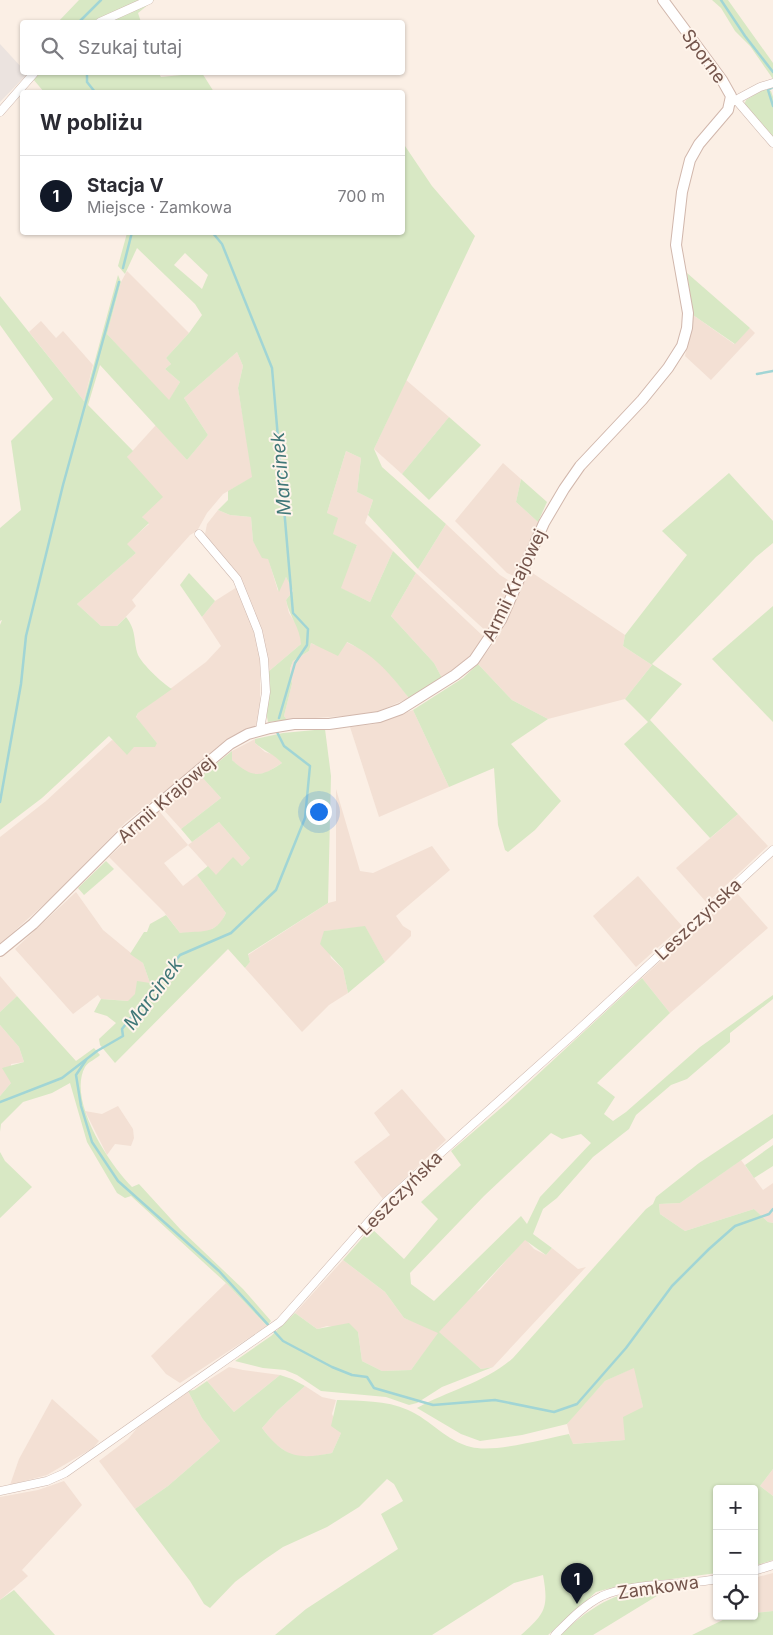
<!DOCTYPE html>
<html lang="pl">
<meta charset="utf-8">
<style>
body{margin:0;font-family:Inter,sans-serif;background:#f2f2f3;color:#2b2b33}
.controls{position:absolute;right:15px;bottom:15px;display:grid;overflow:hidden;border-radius:5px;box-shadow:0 1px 4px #0004}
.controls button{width:45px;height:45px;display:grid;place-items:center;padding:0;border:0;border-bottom:1px solid #e1e1e2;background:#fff;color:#2b2b33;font:25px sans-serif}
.you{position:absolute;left:318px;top:811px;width:18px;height:18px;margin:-12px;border:4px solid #fff;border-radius:50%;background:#1a73e8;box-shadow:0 0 0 8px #1a73e833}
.badge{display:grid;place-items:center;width:32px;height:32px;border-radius:50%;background:#111827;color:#fff;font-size:16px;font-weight:700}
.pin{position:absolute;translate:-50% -41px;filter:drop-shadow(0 1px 2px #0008)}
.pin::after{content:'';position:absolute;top:26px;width:18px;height:15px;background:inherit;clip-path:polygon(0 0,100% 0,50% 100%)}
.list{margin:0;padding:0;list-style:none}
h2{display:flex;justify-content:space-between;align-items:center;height:65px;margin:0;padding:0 20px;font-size:21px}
h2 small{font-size:16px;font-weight:400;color:#7c7c81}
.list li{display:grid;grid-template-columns:32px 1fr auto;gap:15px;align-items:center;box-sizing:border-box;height:80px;padding:0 20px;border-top:1px solid #e1e1e2}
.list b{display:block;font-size:19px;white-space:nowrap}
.list p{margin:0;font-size:16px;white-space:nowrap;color:#7c7c81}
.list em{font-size:16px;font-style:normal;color:#7c7c81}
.icon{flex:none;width:28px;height:28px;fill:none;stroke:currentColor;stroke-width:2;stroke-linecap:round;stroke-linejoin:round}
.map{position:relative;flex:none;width:773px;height:1635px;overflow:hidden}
.search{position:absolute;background:#fff;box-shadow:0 1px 4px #0004;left:20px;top:20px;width:385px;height:55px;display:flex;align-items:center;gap:12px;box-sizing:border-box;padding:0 18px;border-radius:5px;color:#7c7c81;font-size:19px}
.panel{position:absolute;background:#fff;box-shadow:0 1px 4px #0004;left:20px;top:90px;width:385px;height:145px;border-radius:5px}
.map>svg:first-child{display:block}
.residential{fill:#f3e0d4}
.industrial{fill:#ebe3df}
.green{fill:#d8e8c4;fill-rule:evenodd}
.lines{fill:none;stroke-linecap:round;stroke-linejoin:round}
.stream{stroke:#a1d5d5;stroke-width:2.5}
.street-casing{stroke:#ceb8af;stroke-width:9}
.secondary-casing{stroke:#d1b7ac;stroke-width:12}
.street{stroke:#fff;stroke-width:8}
.secondary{stroke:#fff;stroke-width:10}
.labels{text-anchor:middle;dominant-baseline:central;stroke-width:4;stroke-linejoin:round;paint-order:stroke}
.street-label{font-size:18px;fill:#73544b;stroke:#fef4eb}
.water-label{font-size:19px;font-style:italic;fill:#407778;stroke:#fef4eb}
</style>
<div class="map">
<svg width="773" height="1635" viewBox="0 0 773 1635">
<rect width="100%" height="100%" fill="#fbefe5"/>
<g class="residential">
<path d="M 127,271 L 189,333 L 166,358 L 171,364 L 165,369 L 180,382 L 169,401 L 107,334 L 121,282 Z"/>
<path d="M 693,315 L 734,344 L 750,328 L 755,333 L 711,380 L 685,356 Z"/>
<path d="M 41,321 L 56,338 L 63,331 L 93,365 L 84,401 L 29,332 Z"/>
<path d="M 237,352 L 243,366 L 238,388 L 253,477 L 223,494 L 207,513 L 197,531 L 190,535 L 132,600 L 136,606 L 117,626 L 101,626 L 77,604 L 136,553 L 126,544 L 149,524 L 142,517 L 127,457 L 156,425 L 187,460 L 208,435 L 184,398 Z"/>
<path d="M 406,380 L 449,417 L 402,474 L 374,449 Z"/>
<path d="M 346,451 L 361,458 L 357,492 L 373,500 L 365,523 L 393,551 L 370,602 L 340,588 L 357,545 L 332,534 L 327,513 Z"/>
<path d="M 503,463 L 521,479 L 516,502 L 538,522 L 514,576 L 507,573 L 455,521 Z"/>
<path d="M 218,510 L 230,515 L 251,517 L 253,541 L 268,558 L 278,591 L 286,577 L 293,591 L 286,600 L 289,613 L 301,632 L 301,644 L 268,672 L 259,624 L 215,548 L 205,534 L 207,524 Z"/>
<path d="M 446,524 L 500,575 L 513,583 L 488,633 L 418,569 Z"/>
<path d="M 528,570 L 625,635 L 623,646 L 652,665 L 625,699 L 548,719 L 512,700 L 478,664 L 500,634 Z"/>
<path d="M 416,573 L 484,637 L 472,655 L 442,678 L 434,663 L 391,616 Z"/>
<path d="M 237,587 L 254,630 L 260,652 L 260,714 L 255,727 L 225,743 L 126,822 L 50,899 L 0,944 L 0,837 L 46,801 L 112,740 L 134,747 L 157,743 L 136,718 L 138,713 L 206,662 L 221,646 L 202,617 L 215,601 Z"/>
<path d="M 346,642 L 365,651 L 383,665 L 409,698 L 372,714 L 287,720 L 284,716 L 292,684 L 290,669 L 293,661 L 309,651 L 311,643 L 315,645 Z"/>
<path d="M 413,710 L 449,787 L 379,817 L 350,727 L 375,724 Z"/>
<path d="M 255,739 L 255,743 L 265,752 L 275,755 L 282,763 L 266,773 L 252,775 L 244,771 L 232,760 L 232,751 Z"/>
<path d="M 201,776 L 221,798 L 181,829 L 162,808 Z"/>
<path d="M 336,789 L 360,871 L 373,873 L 432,846 L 450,870 L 396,916 L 403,926 L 411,931 L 411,936 L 385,962 L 365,927 L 324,931 L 331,958 L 343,969 L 348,993 L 329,1005 L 302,1032 L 245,968 L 250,962 L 248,955 L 328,903 L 336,901 Z"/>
<path d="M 159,811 L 188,845 L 219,822 L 250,858 L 242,866 L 233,858 L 216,876 L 188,845 L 164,863 L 183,886 L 197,875 L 226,913 L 220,924 L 207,932 L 180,933 L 164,912 L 109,857 Z"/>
<path d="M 738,814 L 768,846 L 707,903 L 676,868 Z"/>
<path d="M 638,876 L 682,926 L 636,967 L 593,916 Z"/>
<path d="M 76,892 L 103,930 L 143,963 L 150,983 L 129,1001 L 101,999 L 98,995 L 73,1014 L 15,949 Z"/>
<path d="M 736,892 L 768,928 L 670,1013 L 642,978 Z"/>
<path d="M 0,976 L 17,996 L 0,1012 Z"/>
<path d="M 0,1025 L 19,1047 L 24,1062 L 11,1064 L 11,1083 L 0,1096 Z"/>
<path d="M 402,1089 L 446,1140 L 383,1199 L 354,1162 L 390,1135 L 374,1113 Z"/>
<path d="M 118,1106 L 133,1129 L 134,1138 L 131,1146 L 115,1144 L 107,1155 L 85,1111 L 102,1114 Z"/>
<path d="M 741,1160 L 763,1190 L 773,1183 L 773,1223 L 768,1222 L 754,1209 L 685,1231 L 660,1214 L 659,1204 L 680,1203 Z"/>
<path d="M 525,1239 L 534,1249 L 546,1255 L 552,1248 L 578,1269 L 586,1267 L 493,1367 L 481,1369 L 439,1333 L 411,1370 L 382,1371 L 362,1361 L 358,1332 L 327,1326 L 317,1329 L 295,1313 L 343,1260 L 385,1292 L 404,1318 L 417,1323 L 480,1290 Z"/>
<path d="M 226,1283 L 267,1326 L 180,1383 L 166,1374 L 151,1356 Z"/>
<path d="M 229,1367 L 243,1370 L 280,1375 L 234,1412 L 207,1381 Z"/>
<path d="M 635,1367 L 643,1407 L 625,1440 L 572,1444 L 567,1424 L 576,1413 L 605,1381 Z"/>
<path d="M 305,1386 L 322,1397 L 336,1400 L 332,1414 L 341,1433 L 332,1453 L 311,1457 L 292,1456 L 274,1443 L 262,1428 L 277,1411 Z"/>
<path d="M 188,1391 L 202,1418 L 220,1441 L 168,1486 L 135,1509 L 99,1461 L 128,1439 L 138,1427 Z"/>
<path d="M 52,1399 L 99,1441 L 93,1448 L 47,1475 L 10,1485 L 19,1459 Z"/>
<path d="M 773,1469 L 773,1496 L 760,1486 Z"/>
<path d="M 64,1481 L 82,1505 L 22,1570 L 28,1576 L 0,1600 L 0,1497 L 38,1490 Z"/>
<path d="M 773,1573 L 773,1611 L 754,1613 L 754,1578 Z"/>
</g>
<path class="industrial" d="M 0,44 L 22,68 L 22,72 L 28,73 L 0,102 Z"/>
<g class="green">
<path d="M 79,0 L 154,0 L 138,13 L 141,22 L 58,22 Z"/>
<path d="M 712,0 L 728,0 L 773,63 L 773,79 L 750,46 L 735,31 L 721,8 Z"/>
<path d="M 158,72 L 161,77 L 202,73 L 214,92 L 44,92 L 28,73 Z"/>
<path d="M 764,89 L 771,91 L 773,97 L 773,138 L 744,105 L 746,100 Z"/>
<path d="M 403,143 L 432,186 L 475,236 L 374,449 L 382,467 L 446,524 L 418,569 L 368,515 L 373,500 L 357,492 L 361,458 L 346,451 L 327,513 L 338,518 L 333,534 L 357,545 L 341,588 L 370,602 L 393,551 L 416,573 L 391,616 L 434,663 L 442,678 L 409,698 C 389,673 377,657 347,642 L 338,656 L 311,643 L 309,651 L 293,661 L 290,669 L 292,684 L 284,716 L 287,720 L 268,722 C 264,707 272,690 268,672 L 301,644 C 300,627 289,616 286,600 L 293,591 L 286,577 L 279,592 L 268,559 L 262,558 L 253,541 L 251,517 L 230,515 L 218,510 L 228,500 L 228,491 L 252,477 L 238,388 L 243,366 L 237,352 L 184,398 L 208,435 L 187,460 L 100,365 L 88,405 L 133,451 L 127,457 L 163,497 L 142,517 L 149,523 L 127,544 L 136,553 L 77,604 L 101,626 L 117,626 L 126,617 C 137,631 133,640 138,655 C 142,664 163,684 172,689 L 138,713 L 136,717 L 157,743 L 155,747 L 134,747 L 127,755 L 109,736 L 42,798 L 0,830 L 0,625 L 2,620 L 0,621 L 0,528 L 21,510 L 11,441 L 53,399 L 0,325 L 0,296 L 84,401 L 118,275 L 121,282 L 107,334 L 169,400 L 180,382 L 165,369 L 171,364 L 166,358 L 189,333 L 202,315 L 195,304 L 137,248 L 125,274 L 118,266 L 127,233 L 402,232 ZM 185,253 L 208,275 L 202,289 L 174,265 Z"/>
<path d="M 687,273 L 750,328 L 735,344 L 693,315 Z"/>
<path d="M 449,417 L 481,445 L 429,500 L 402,474 Z"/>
<path d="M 729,473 L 773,521 L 773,543 L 756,557 L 652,664 L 682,684 L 650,720 L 738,814 L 710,838 L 624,744 L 648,722 L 625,699 L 652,665 L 623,646 L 625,635 L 687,555 L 662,531 Z"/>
<path d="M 521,479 L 547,502 L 538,522 L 516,502 Z"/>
<path d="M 189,573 L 215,601 L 202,617 L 180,585 Z"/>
<path d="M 773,606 L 773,722 L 712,659 Z"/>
<path d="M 478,664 L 512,700 L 548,719 L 511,744 L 561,801 L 535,830 L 508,852 L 505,850 L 498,825 L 494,768 L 449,787 L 413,710 L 463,678 Z"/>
<path d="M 325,729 L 331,776 L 328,903 L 248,954 L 250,962 L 245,968 L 228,949 L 115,1063 L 100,1045 L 99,1039 L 116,1023 L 107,1016 L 94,1012 L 101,999 L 128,1001 L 135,994 L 137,981 L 150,983 L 143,963 L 130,954 L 144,932 L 147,932 L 150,924 L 166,915 L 180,933 C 202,930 215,936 226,913 L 197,875 L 208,866 L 216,875 L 233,857 L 242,866 L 250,858 L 219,822 L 192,842 L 181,829 L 221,798 L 201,776 L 232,751 L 232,760 C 252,778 260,778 282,763 C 274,754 264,751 255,743 L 255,739 L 283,733 Z"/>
<path d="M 106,861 L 114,869 L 84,895 L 78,888 Z"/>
<path d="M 365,926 L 385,962 L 348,993 L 343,969 L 320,944 L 324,931 Z"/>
<path d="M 642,978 L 670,1013 L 597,1083 L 615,1097 L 604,1114 L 613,1121 L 626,1112 L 700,1047 L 773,995 L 773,999 L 730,1033 L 730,1042 L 687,1079 L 671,1085 L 636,1115 L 629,1129 L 593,1157 L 557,1198 L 543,1209 L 533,1234 L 552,1248 L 546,1255 L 525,1240 L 439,1332 L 481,1369 L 493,1367 L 442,1387 L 417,1403 L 409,1405 L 386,1397 L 321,1391 L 297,1375 L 285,1370 L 263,1368 L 235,1361 L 271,1336 L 295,1313 L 317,1329 L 349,1323 L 358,1332 L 362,1361 L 382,1371 L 411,1370 L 438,1333 L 404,1318 L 385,1292 L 343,1260 L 371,1228 L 404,1259 L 438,1219 L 421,1202 L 461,1165 L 451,1151 L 508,1102 ZM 551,1133 L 562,1139 L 581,1134 L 591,1143 L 540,1197 L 527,1224 L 521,1216 L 434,1301 L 411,1284 L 410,1273 L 484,1196 Z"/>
<path d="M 17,996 L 76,1061 L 94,1048 L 100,1055 C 96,1059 88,1062 85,1067 C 67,1100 109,1164 132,1187 L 139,1184 L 181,1230 L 243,1289 L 271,1321 L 267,1326 L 226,1283 L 131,1196 L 125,1198 L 117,1193 L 87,1142 L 70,1083 L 52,1093 L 23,1102 L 1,1124 L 0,1132 L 0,1096 L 11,1083 L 2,1068 L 24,1062 L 19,1047 L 0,1025 L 0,1012 Z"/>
<path d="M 773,1114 L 773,1138 L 680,1203 L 659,1204 L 660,1214 L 685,1231 L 754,1209 L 768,1222 L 773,1223 L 773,1469 L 760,1486 L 773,1496 L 773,1560 L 754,1566 L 754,1489 L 717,1489 L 717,1573 L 618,1586 L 596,1592 L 548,1635 L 521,1635 C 545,1614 549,1608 543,1575 L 514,1583 L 432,1635 L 275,1635 L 306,1609 L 398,1549 L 381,1514 L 403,1501 L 394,1484 L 387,1479 L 359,1507 L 327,1527 L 283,1547 L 264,1560 L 235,1582 L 210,1608 L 204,1604 L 190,1581 L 135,1509 L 168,1486 L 220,1441 L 202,1418 L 188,1391 L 194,1390 L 207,1381 L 234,1412 L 280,1375 L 292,1379 L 305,1386 L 277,1411 L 262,1428 C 284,1457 297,1460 332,1453 L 341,1433 L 331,1426 L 337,1400 C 360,1401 386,1400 408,1410 C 431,1420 446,1441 471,1447 C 494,1453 544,1439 569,1434 L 573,1444 L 625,1440 L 623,1417 L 643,1407 L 634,1368 L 605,1381 L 567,1424 L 522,1435 L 480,1441 L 461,1434 L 417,1408 C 448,1391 486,1382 513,1358 L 646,1209 L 653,1204 L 656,1197 L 699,1163 Z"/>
<path d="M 773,1145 L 773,1166 L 754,1178 L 745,1165 Z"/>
<path d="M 0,1152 L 5,1161 L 32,1187 L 0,1218 Z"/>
<path d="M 14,1590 L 55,1635 L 0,1635 L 0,1600 Z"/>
<path d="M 665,1591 L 593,1635 L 561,1635 C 580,1616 606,1596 634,1592 C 644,1591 655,1592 665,1591 Z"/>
<path d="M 773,1611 L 773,1635 L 692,1635 L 731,1616 L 754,1616 L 754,1613 Z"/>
</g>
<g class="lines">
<g class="stream">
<path d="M 721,0 L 745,36 L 773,72"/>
<path d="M 79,22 L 101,0"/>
<path d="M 87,72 L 87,82 L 95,92"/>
<path d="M 773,87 L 768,90 L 773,106"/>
<path d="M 212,232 L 222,244 L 272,368 L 293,613 L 308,629 L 307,645 L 295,663 L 279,718"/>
<path d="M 123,268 L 132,232"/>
<path d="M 757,374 L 773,371"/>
<path d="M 0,802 L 21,684 L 26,636 L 63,485 L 119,282"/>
<path d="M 86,1060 L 76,1075 L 81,1106 L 92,1142 L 118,1181 L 219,1271 L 283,1341 L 332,1367 L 352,1375 L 367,1377 L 374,1388 L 433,1405 L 495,1400 L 554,1412 L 577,1404 L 626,1348 L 672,1286 L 709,1249 L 735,1226 L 769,1214 L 773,1209"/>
<path d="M 0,1102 L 62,1078 L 97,1051 L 123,1036 L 122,1029 L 180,955 L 231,933 L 276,890 L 305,818 L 310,766 L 284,746 L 277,732"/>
</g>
<defs>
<g id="street">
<path d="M 100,22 L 149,0"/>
<path d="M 737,101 L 773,143"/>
<path d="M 732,102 L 760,87 L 773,83"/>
<path d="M 0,112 L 35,72"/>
<path d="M 199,534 L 237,579 L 258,631 L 264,659 L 266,692 L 260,730"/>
<path d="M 0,1491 L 47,1481 L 65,1473 L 280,1322 L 387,1201 L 576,1032 L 773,850"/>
<path d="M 754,1571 L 773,1565"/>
<path d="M 555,1635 C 569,1621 584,1605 602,1596 C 633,1582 683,1586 717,1579"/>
</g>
<path id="secondary" d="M 0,951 L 33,924 L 122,835 L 230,744 L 248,734 L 270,728 L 294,724 L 329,724 L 379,717 L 401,709 L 455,675 L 474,660 L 501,620 L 544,523 L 564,489 L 580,466 L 642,400 L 668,368 L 682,346 L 687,328 L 688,313 L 676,245 L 682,192 L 690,160 L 699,144 L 728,110 L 731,96 L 722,80 L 663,0"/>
</defs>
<use href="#street" class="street-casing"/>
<use href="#secondary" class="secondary-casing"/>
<use href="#street" class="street"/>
<use href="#secondary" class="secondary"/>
</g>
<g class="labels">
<g class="street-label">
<text transform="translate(704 56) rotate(54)">Sporne</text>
<text transform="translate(514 585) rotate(-64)">Armii Krajowej</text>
<text transform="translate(166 799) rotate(-41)">Armii Krajowej</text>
<text transform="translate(698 919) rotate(-43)">Leszczyńska</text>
<text transform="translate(400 1193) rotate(-45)">Leszczyńska</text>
<text transform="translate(658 1587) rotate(-8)">Zamkowa</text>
</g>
<g class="water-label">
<text transform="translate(281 474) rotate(-95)">Marcinek</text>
<text transform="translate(153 994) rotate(-53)">Marcinek</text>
</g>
</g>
</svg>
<div class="controls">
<button>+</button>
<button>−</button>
<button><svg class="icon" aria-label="locate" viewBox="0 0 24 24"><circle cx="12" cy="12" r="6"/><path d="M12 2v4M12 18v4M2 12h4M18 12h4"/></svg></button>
</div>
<div class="you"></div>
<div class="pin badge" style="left:577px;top:1604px">1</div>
<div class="search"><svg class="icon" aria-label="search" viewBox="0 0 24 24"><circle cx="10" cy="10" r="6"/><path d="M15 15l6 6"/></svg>Szukaj tutaj</div>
<section class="panel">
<h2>W pobliżu<small></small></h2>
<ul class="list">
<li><span class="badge">1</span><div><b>Stacja V</b><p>Miejsce · Zamkowa</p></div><em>700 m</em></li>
</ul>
</section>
</div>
